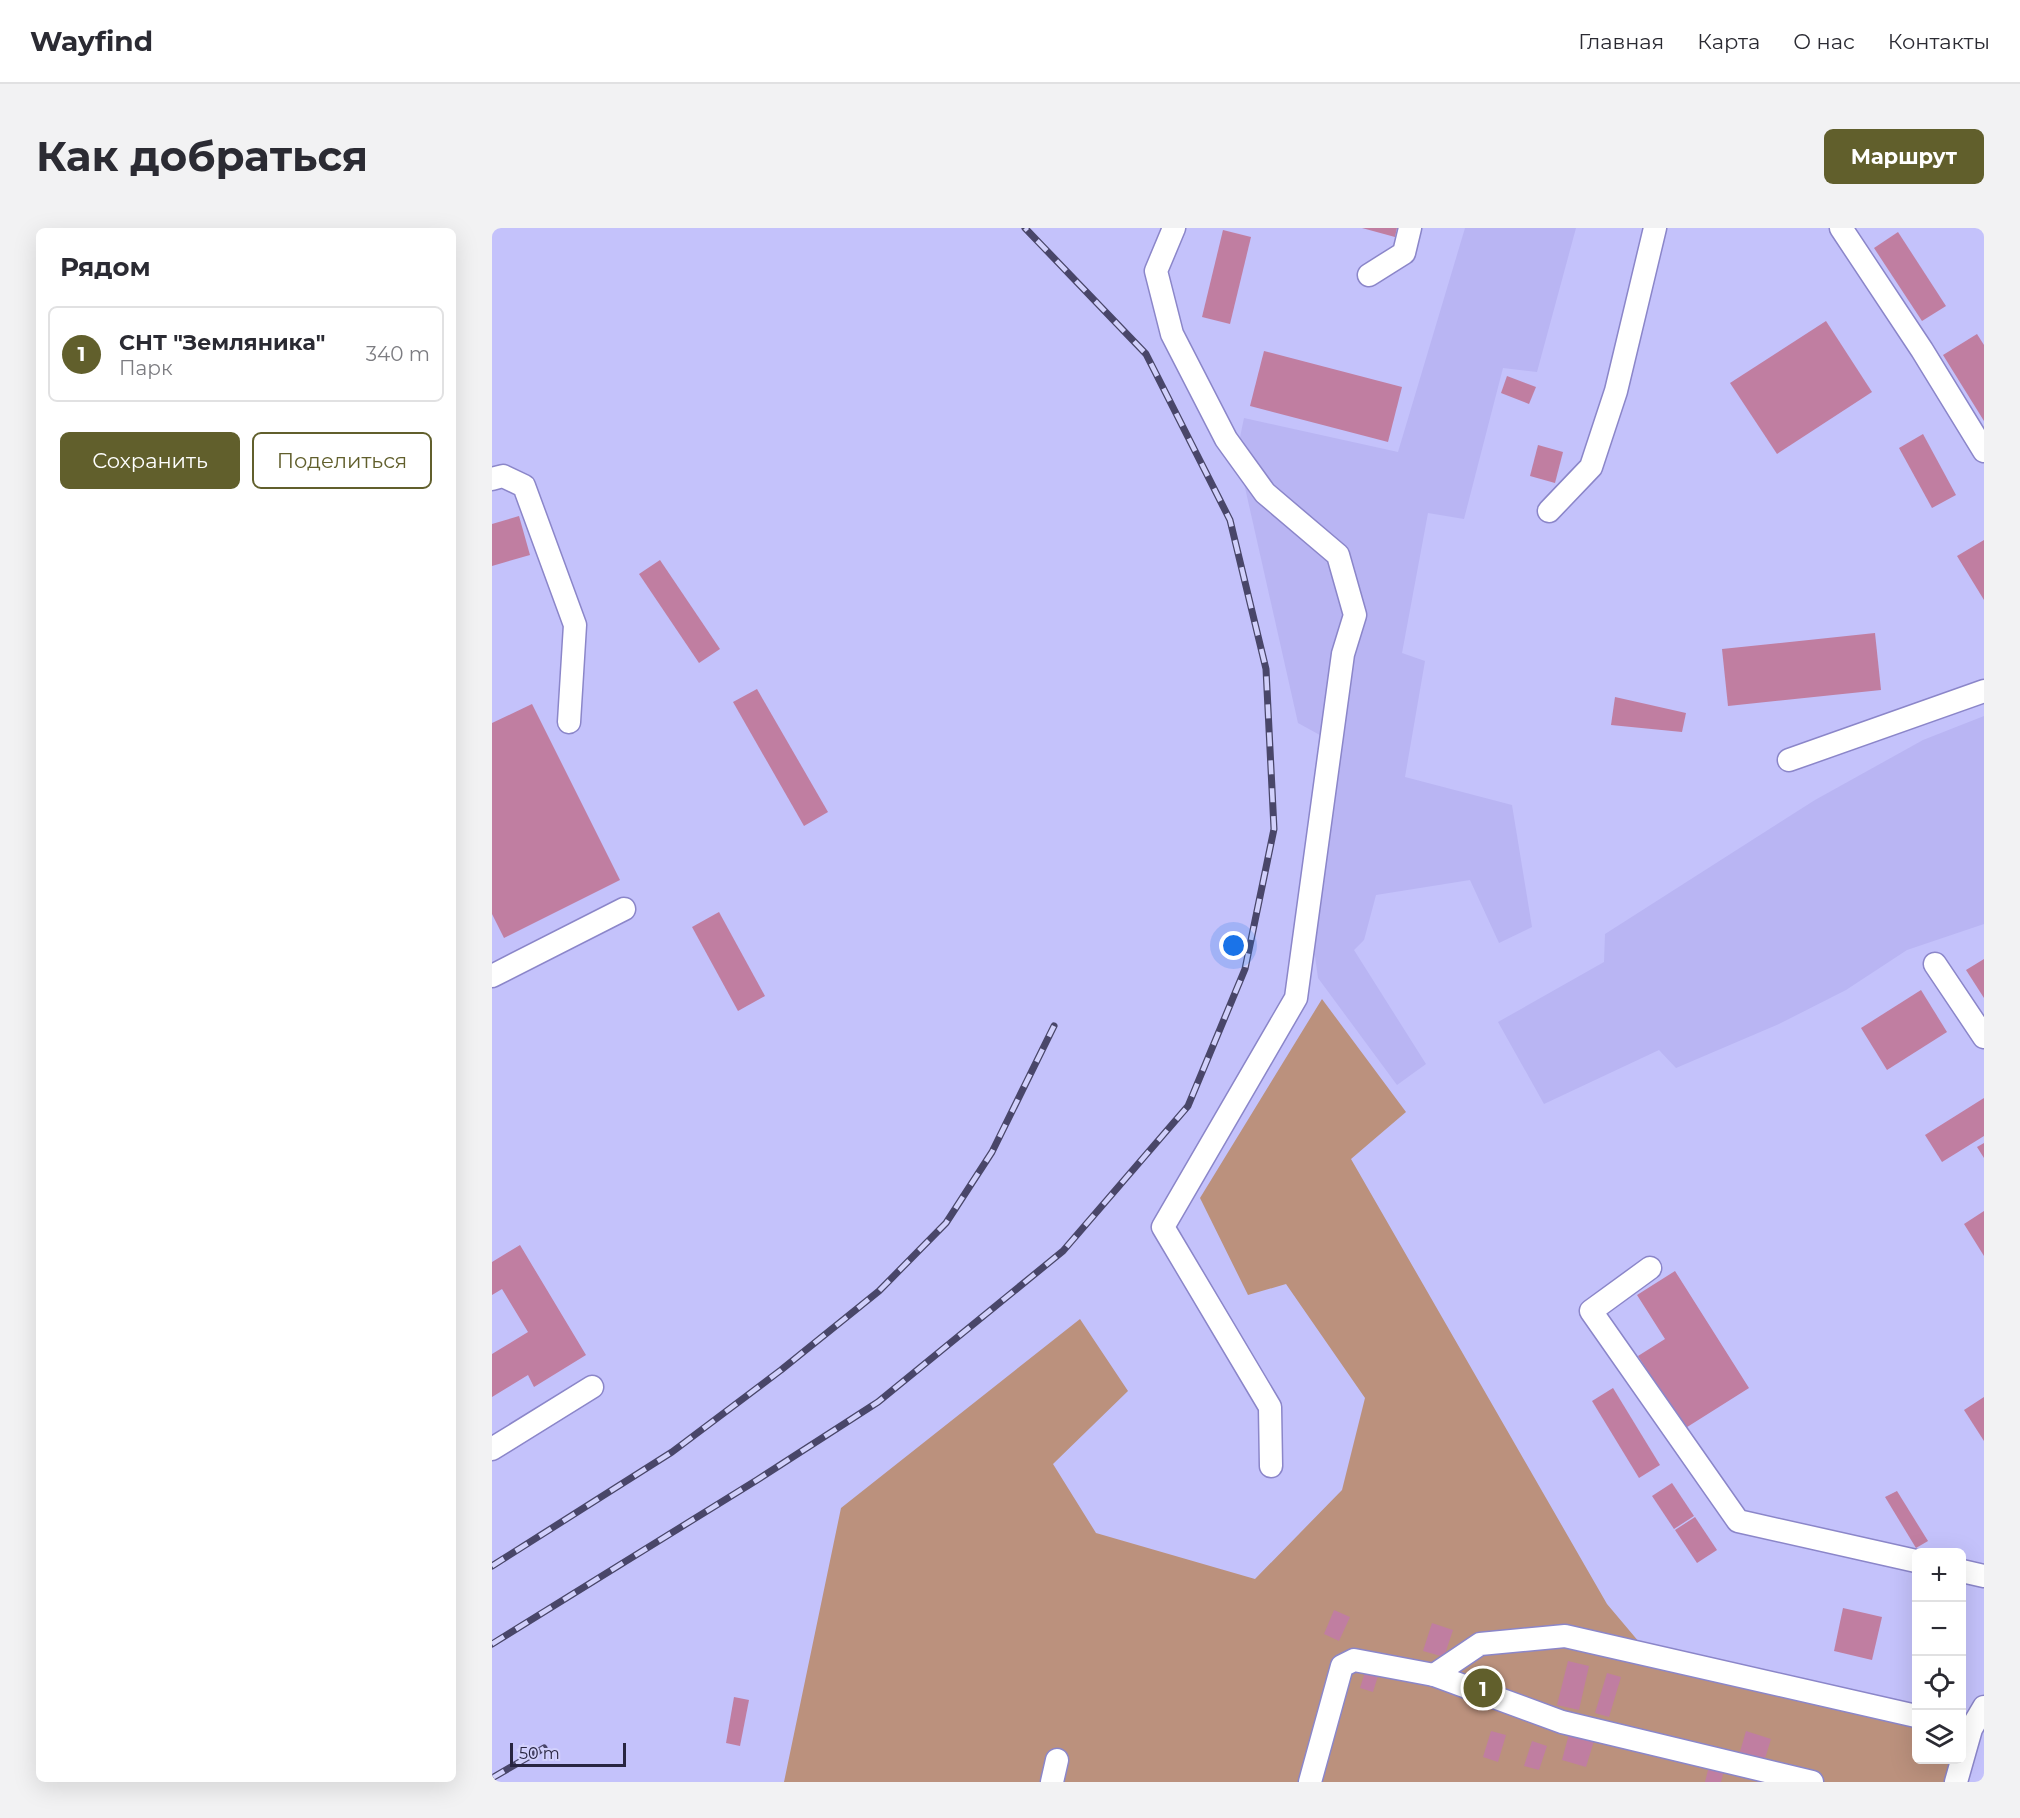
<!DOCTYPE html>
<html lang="ru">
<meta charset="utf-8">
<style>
body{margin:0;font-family:Montserrat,sans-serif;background:#f2f2f3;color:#2b2b33}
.controls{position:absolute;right:18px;bottom:18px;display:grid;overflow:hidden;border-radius:9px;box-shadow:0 6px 24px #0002}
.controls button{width:54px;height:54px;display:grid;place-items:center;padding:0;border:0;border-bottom:2px solid #e1e1e2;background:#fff;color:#2b2b33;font:30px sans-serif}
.scale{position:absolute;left:18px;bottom:15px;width:116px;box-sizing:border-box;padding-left:6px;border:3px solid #282541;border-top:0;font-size:16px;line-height:21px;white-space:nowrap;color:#282541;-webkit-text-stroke:4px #d2d1fc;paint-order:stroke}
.you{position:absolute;left:742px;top:718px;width:21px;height:21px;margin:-15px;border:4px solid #fff;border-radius:50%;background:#1a73e8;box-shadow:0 0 0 9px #1a73e833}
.badge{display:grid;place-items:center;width:39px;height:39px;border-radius:50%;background:#615f2c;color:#fff;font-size:20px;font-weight:700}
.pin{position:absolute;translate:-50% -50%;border:3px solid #fff;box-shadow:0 2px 6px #0006}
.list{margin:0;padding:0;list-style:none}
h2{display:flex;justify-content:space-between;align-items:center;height:78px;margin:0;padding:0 24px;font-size:26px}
h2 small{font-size:20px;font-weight:400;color:#7c7c81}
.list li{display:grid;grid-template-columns:39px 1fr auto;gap:18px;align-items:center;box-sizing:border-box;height:96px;margin:0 12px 12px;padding:0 12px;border:2px solid #e1e1e2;border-radius:9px}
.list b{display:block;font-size:22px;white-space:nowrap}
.list p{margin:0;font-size:20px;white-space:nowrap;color:#7c7c81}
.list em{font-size:20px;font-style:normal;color:#7c7c81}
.actions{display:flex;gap:12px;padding:18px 24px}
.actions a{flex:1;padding:14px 0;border:2px solid #615f2c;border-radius:9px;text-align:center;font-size:21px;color:#615f2c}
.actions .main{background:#615f2c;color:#fff}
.icon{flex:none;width:33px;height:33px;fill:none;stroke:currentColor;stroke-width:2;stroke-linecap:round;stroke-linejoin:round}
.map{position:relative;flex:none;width:1492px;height:1554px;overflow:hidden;border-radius:9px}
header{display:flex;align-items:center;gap:36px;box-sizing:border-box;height:84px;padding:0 30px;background:#fff;border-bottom:2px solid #e1e1e2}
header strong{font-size:28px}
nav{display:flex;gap:33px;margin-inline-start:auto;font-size:21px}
.intro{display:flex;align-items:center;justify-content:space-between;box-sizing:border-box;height:144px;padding:0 36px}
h1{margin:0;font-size:42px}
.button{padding:15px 27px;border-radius:9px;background:#615f2c;color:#fff;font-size:21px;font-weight:700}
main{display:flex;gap:36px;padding:0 36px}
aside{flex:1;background:#fff;border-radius:9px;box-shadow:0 6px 24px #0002}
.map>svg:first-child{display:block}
.built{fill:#b9b5f3}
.green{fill:#bb917d}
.building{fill:#c07ea1}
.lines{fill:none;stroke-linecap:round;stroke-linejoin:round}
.minor-casing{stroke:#8b86c9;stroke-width:25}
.minor{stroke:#fff;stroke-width:22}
.rail-casing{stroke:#494669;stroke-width:7}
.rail{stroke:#d2d1fc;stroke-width:4.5;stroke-dasharray:14;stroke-linecap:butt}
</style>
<header>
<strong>Wayfind</strong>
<nav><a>Главная</a><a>Карта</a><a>О нас</a><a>Контакты</a></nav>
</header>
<div class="intro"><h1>Как добраться</h1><a class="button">Маршрут</a></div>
<main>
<aside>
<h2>Рядом<small></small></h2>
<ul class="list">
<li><span class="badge">1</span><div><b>СНТ &quot;Земляника&quot;</b><p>Парк</p></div><em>340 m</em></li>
</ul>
<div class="actions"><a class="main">Сохранить</a><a>Поделиться</a></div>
</aside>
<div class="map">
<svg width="1492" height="1554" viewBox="0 0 1492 1554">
<rect width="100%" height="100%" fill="#c4c2fb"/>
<g class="built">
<path d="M 973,0 L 1084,0 L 1045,144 L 1011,140 L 972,291 L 936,285 L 910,425 L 933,433 L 913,549 L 1020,577 L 1040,699 L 1007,715 L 978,652 L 884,667 L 872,712 L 862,722 L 934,836 L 905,857 L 826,750 L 818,692 L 846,517 L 806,495 L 745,224 L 752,190 L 906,224 Z"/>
<path d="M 1492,488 L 1492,696 L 1415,722 L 1354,762 L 1287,796 L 1184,840 L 1167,822 L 1052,876 L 1006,794 L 1112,734 L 1113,706 L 1323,572 L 1431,512 Z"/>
</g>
<path class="green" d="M 830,771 L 914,884 L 859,931 L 1115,1376 L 1158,1427 L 1424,1494 L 1424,1532 L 1461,1532 L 1456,1554 L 292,1554 L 349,1280 L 588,1091 L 636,1163 L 561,1236 L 604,1305 L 763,1351 L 850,1262 L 873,1170 L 794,1056 L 756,1067 L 708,970 Z"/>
<g class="building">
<path d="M 870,0 L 905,0 L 903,9 Z"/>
<path d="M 731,2 L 759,9 L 738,96 L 710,89 Z"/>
<path d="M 1406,4 L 1454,78 L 1430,93 L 1382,20 Z"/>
<path d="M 1334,93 L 1380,164 L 1285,226 L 1238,155 Z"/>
<path d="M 1485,106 L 1492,117 L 1492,193 L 1451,127 Z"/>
<path d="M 772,123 L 910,159 L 896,214 L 758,178 Z"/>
<path d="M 1015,148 L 1044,159 L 1037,176 L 1009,165 Z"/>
<path d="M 1431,206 L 1464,267 L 1440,280 L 1407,220 Z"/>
<path d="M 1046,217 L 1071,224 L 1063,255 L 1038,248 Z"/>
<path d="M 27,288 L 38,327 L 0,338 L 0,296 Z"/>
<path d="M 1492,312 L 1492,372 L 1465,328 Z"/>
<path d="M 168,332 L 228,421 L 207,435 L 147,346 Z"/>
<path d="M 1383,405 L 1389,462 L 1236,478 L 1230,421 Z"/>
<path d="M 265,461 L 336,584 L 312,598 L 241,474 Z"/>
<path d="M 1123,469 L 1194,485 L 1190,504 L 1119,497 Z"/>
<path d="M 40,476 L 128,652 L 12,710 L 0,686 L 0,495 Z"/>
<path d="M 227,684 L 273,768 L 246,783 L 200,699 Z"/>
<path d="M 1492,731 L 1492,770 L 1474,742 Z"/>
<path d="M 1429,762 L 1455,804 L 1395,842 L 1369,800 Z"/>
<path d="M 1492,870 L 1492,908 L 1450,934 L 1433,907 Z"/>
<path d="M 1492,915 L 1492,930 L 1485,919 Z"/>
<path d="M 1492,983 L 1492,1028 L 1472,996 Z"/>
<path d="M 28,1017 L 94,1127 L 42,1159 L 36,1147 L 0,1169 L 0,1126 L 36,1104 L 10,1061 L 0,1067 L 0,1034 Z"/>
<path d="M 1183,1043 L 1257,1160 L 1192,1201 L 1146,1128 L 1173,1111 L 1145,1067 Z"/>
<path d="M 1121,1160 L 1168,1237 L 1147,1250 L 1100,1173 Z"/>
<path d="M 1492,1169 L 1492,1213 L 1472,1182 Z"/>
<path d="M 1180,1255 L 1202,1288 L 1182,1301 L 1160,1268 Z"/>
<path d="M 1405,1263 L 1436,1313 L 1424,1320 L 1393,1269 Z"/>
<path d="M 1203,1289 L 1225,1322 L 1205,1335 L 1183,1302 Z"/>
<path d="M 1351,1380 L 1390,1389 L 1380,1432 L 1342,1423 Z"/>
<path d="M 842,1382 L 858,1389 L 847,1413 L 832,1406 Z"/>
<path d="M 940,1395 L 961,1402 L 952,1429 L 931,1423 Z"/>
<path d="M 1076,1433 L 1097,1438 L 1087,1482 L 1065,1477 Z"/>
<path d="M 873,1444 L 886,1448 L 881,1464 L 868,1460 Z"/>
<path d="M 1115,1445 L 1129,1449 L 1117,1489 L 1103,1485 Z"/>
<path d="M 242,1469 L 257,1472 L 248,1518 L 234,1515 Z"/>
<path d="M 999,1503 L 1014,1507 L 1006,1534 L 991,1529 Z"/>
<path d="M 1254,1503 L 1279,1511 L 1272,1534 L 1247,1527 Z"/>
<path d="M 1077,1506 L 1102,1513 L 1094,1539 L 1070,1532 Z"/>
<path d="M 1040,1513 L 1055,1518 L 1047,1542 L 1032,1538 Z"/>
<path d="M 1217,1538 L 1232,1542 L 1229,1554 L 1213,1554 Z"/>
</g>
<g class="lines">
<defs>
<g id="minor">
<path d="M 682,0 L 664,43 L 680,106 L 734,211 L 773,265 L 846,327 L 863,387 L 851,426 L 804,770 L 671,999 L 778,1179 L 779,1238"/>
<path d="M 1349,0 L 1430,122 L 1492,223"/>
<path d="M 877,47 L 912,25 L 918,0"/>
<path d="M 0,251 L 11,248 L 32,258 L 83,397 L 77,494"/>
<path d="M 1057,283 L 1099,239 L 1124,163 L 1163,0"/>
<path d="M 1297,532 L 1492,463"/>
<path d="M 1443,736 L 1492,809"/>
<path d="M 0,748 L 132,681"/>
<path d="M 1158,1040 L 1099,1083 L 1246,1293 L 1424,1333"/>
<path d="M 0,1221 L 100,1159"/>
<path d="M 1470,1343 L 1492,1348"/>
<path d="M 942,1447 L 988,1416 L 1073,1408 L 1424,1488"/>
<path d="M 560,1554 L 565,1532"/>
<path d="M 818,1554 L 850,1438 L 862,1432 L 942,1447 L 1070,1494 L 1320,1554"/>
<path d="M 1464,1554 L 1479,1501 L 1492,1479"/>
</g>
</defs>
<use href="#minor" class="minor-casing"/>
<use href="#minor" class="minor"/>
<defs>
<g id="rail">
<path d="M 0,1338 L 180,1224 L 289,1142 L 387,1063 L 454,995 L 500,924 L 562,798"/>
<path d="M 0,1416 L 265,1252 L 386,1174 L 571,1023 L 696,878 L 753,741 L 782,601 L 774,441 L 738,292 L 654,126 L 533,0"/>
<path d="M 0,1550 L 52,1520"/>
</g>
</defs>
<use href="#rail" class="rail-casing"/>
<use href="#rail" class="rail"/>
</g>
</svg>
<div class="controls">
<button>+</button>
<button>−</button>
<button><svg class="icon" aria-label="locate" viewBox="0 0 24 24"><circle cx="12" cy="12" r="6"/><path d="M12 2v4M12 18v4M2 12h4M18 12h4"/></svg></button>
<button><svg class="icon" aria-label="layers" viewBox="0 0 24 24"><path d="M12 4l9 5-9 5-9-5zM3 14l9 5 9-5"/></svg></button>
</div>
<div class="scale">50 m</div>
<div class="you"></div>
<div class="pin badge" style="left:991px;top:1460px">1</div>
</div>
</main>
